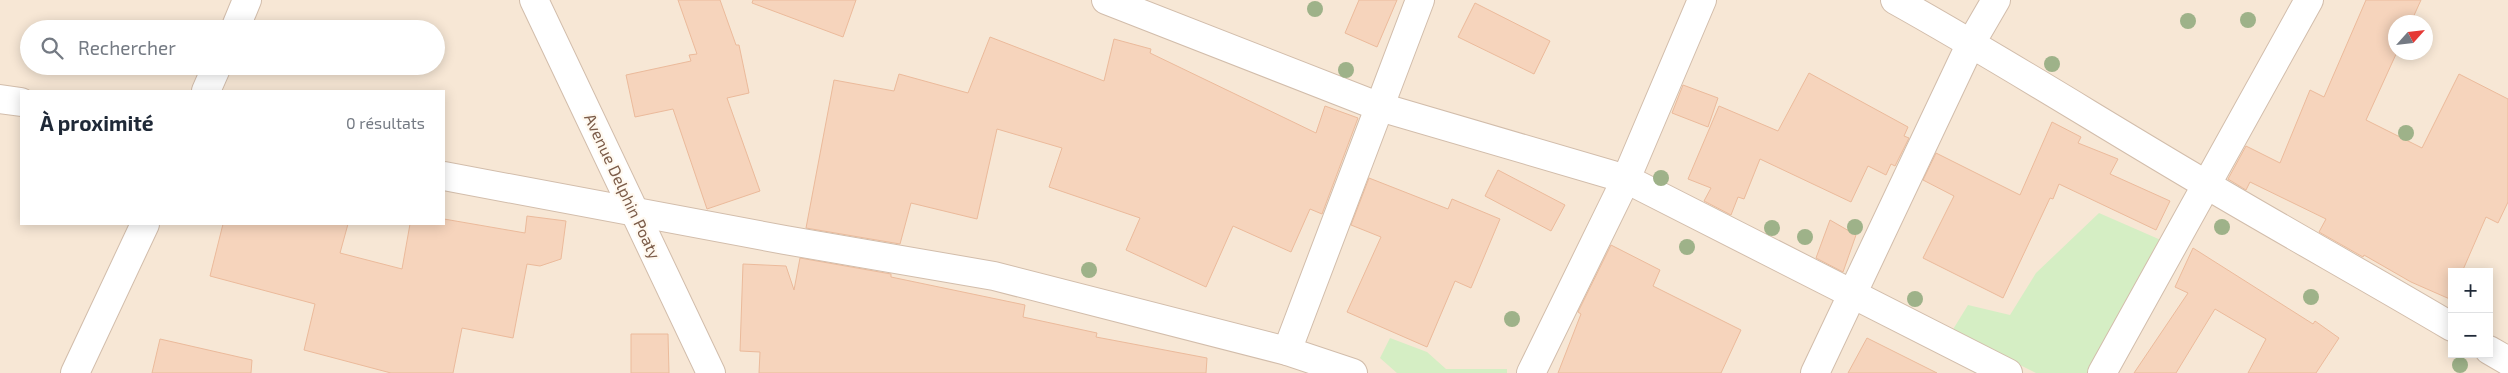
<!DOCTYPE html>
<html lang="fr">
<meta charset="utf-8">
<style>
body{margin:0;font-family:"Exo 2",sans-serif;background:#f2f2f3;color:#1f2937}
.controls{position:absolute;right:15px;bottom:15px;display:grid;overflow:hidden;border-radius:0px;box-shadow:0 2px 12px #0003}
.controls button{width:45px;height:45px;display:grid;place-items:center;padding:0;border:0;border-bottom:1px solid #e0e1e3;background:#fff;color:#1f2937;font:25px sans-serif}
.compass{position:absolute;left:2388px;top:15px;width:45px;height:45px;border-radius:50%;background:#fff;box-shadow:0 2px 12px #0003;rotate:63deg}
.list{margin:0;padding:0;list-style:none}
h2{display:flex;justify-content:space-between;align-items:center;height:65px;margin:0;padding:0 20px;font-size:21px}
h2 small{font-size:16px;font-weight:400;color:#747a83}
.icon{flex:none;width:28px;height:28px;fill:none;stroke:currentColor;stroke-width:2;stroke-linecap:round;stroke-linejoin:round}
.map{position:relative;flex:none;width:2508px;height:373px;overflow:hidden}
.search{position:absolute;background:#fff;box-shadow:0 2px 12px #0003;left:20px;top:20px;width:425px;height:55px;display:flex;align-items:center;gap:12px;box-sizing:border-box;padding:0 18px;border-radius:28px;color:#747a83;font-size:19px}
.panel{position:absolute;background:#fff;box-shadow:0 2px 12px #0003;left:20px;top:90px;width:425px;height:135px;border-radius:0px}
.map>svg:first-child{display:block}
.residential{fill:#f7e7d5;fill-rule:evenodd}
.green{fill:#d5eec4}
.building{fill:#f6d4bc;stroke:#ebba9b}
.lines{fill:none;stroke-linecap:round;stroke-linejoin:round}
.minor-casing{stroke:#d2bdab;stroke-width:30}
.minor{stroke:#fff;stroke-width:28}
.tree{fill:#9eb289}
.labels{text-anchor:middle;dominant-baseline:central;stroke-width:4.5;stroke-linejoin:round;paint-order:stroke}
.street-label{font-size:16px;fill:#7b5b48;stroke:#fff9f0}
</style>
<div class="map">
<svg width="2508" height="373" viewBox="0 0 2508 373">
<rect width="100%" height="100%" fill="#fef5e7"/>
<path class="residential" d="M 0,0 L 2508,0 L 2508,373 L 0,373 ZM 2396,22 L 2426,22 L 2426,52 L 2396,52 ZM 29,29 L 436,29 L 436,66 L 29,66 ZM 21,91 L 444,91 L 444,224 L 21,224 ZM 2452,272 L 2489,272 L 2489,354 L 2452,354 Z"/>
<g class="green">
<path d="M 2099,213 L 2170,244 L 2098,373 L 2036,373 L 1952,331 L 1968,305 L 2010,315 L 2036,273 Z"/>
<path d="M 1390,338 L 1427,352 L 1446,369 L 1507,369 L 1507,373 L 1397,373 L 1380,358 Z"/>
</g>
<g class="building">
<path d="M 678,0 L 720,0 L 736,45 L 739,45 L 749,93 L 727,98 L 760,191 L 707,209 L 673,109 L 635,117 L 626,75 L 691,61 L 689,55 L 697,54 Z"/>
<path d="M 753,0 L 856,0 L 843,37 L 752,3 Z"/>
<path d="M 1359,0 L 1397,0 L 1377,47 L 1345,33 Z"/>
<path d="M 2366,0 L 2421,0 L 2411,22 L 2396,22 L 2397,52 L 2366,120 L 2422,148 L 2459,74 L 2508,99 L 2508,202 L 2498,223 L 2486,217 L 2462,272 L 2452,272 L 2452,300 L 2411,282 L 2364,255 L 2363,257 L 2319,232 L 2326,219 L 2250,182 L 2246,190 L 2228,179 L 2246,146 L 2280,163 L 2310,90 L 2324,97 Z"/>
<path d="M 1475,3 L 1550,41 L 1534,74 L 1458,37 Z"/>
<path d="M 990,37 L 1104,81 L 1114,39 L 1151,49 L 1150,53 L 1316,133 L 1325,106 L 1358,118 L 1322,214 L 1310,209 L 1291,252 L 1233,226 L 1206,287 L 1126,250 L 1140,218 L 1049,187 L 1062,148 L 997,129 L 977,219 L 911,203 L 900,244 L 806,228 L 834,80 L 894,91 L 899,74 L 968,93 Z"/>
<path d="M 1809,73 L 1908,127 L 1904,136 L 1909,138 L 1895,166 L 1891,164 L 1886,175 L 1868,166 L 1851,202 L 1760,159 L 1744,199 L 1738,197 L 1731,215 L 1704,201 L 1711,188 L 1688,179 L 1719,106 L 1778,131 Z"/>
<path d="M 1683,85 L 1718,98 L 1708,127 L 1672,113 Z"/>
<path d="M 2052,122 L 2081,137 L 2078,143 L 2118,159 L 2110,174 L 2170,201 L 2156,230 L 2059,184 L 2053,199 L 2050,198 L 2003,298 L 1923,258 L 1954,196 L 1923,180 L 1936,153 L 2020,195 Z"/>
<path d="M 1498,170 L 1565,205 L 1551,231 L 1485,196 Z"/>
<path d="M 1369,178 L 1448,209 L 1452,199 L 1500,219 L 1471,288 L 1455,281 L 1427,347 L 1347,312 L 1381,237 L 1351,225 Z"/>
<path d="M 527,216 L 566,221 L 561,259 L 540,266 L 527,264 L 513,338 L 462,328 L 453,373 L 391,373 L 304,350 L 315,304 L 210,276 L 223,224 L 348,224 L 340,253 L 402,269 L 410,224 L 444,224 L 444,219 L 525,233 Z"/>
<path d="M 1830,220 L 1856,235 L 1843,272 L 1816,258 Z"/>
<path d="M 1611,245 L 1660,270 L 1653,286 L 1741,330 L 1721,373 L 1558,373 L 1581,314 L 1578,312 Z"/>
<path d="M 2193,248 L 2313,324 L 2315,321 L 2339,338 L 2316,373 L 2248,373 L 2266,339 L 2215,309 L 2176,373 L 2134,373 L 2188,293 L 2175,287 Z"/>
<path d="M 800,258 L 891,274 L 891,277 L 1025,305 L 1023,317 L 1097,333 L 1096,337 L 1207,358 L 1206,373 L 759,373 L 760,352 L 740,351 L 743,264 L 786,266 L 794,290 Z"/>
<path d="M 631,334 L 668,334 L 669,373 L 631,373 Z"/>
<path d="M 1867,338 L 1937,373 L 1848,373 Z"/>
<path d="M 160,339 L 252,360 L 251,373 L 152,373 Z"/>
</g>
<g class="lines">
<defs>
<g id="minor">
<path d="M 534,0 L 711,373"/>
<path d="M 1106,0 L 1380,107 L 1626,179 L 2008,373"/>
<path d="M 1895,0 C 2001,59 2103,124 2207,185 C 2288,233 2371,279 2452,327"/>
<path d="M 235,29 L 247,0"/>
<path d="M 206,91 L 217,66"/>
<path d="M 0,99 L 21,102"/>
<path d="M 444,176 L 785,240 L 994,276 L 1287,351 L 1353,373"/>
<path d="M 2489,350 L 2508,361"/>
<path d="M 1287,351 L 1420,0"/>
<path d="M 75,373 L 145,224"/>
<path d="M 1531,373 L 1626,179 L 1702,0"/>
<path d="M 1815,373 L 1971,43 L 1996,0"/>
<path d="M 2102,373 L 2309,0"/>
</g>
</defs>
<use href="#minor" class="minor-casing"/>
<use href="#minor" class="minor"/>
</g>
<g class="tree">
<circle cx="1315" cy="9" r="8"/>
<circle cx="2248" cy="20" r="8"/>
<circle cx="2188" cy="21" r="8"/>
<circle cx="2052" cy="64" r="8"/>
<circle cx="1346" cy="70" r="8"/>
<circle cx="2406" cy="133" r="8"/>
<circle cx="1661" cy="178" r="8"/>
<circle cx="1855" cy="227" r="8"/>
<circle cx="2222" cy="227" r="8"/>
<circle cx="1772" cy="228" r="8"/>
<circle cx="1805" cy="237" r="8"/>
<circle cx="1687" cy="247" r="8"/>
<circle cx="1089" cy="270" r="8"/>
<circle cx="2311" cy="297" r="8"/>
<circle cx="1915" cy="299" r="8"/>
<circle cx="1512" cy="319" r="8"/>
<circle cx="2460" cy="365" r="8"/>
</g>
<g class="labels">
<g class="street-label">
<text transform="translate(623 186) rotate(65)">Avenue Delphin Poaty</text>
</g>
</g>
</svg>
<div class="controls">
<button>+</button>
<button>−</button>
</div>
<svg class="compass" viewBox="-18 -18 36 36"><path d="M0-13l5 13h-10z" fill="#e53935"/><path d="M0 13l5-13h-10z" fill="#747a83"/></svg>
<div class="search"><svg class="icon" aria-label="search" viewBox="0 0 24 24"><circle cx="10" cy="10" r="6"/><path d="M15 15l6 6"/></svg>Rechercher</div>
<section class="panel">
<h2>À proximité<small>0 résultats</small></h2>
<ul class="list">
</ul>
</section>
</div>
